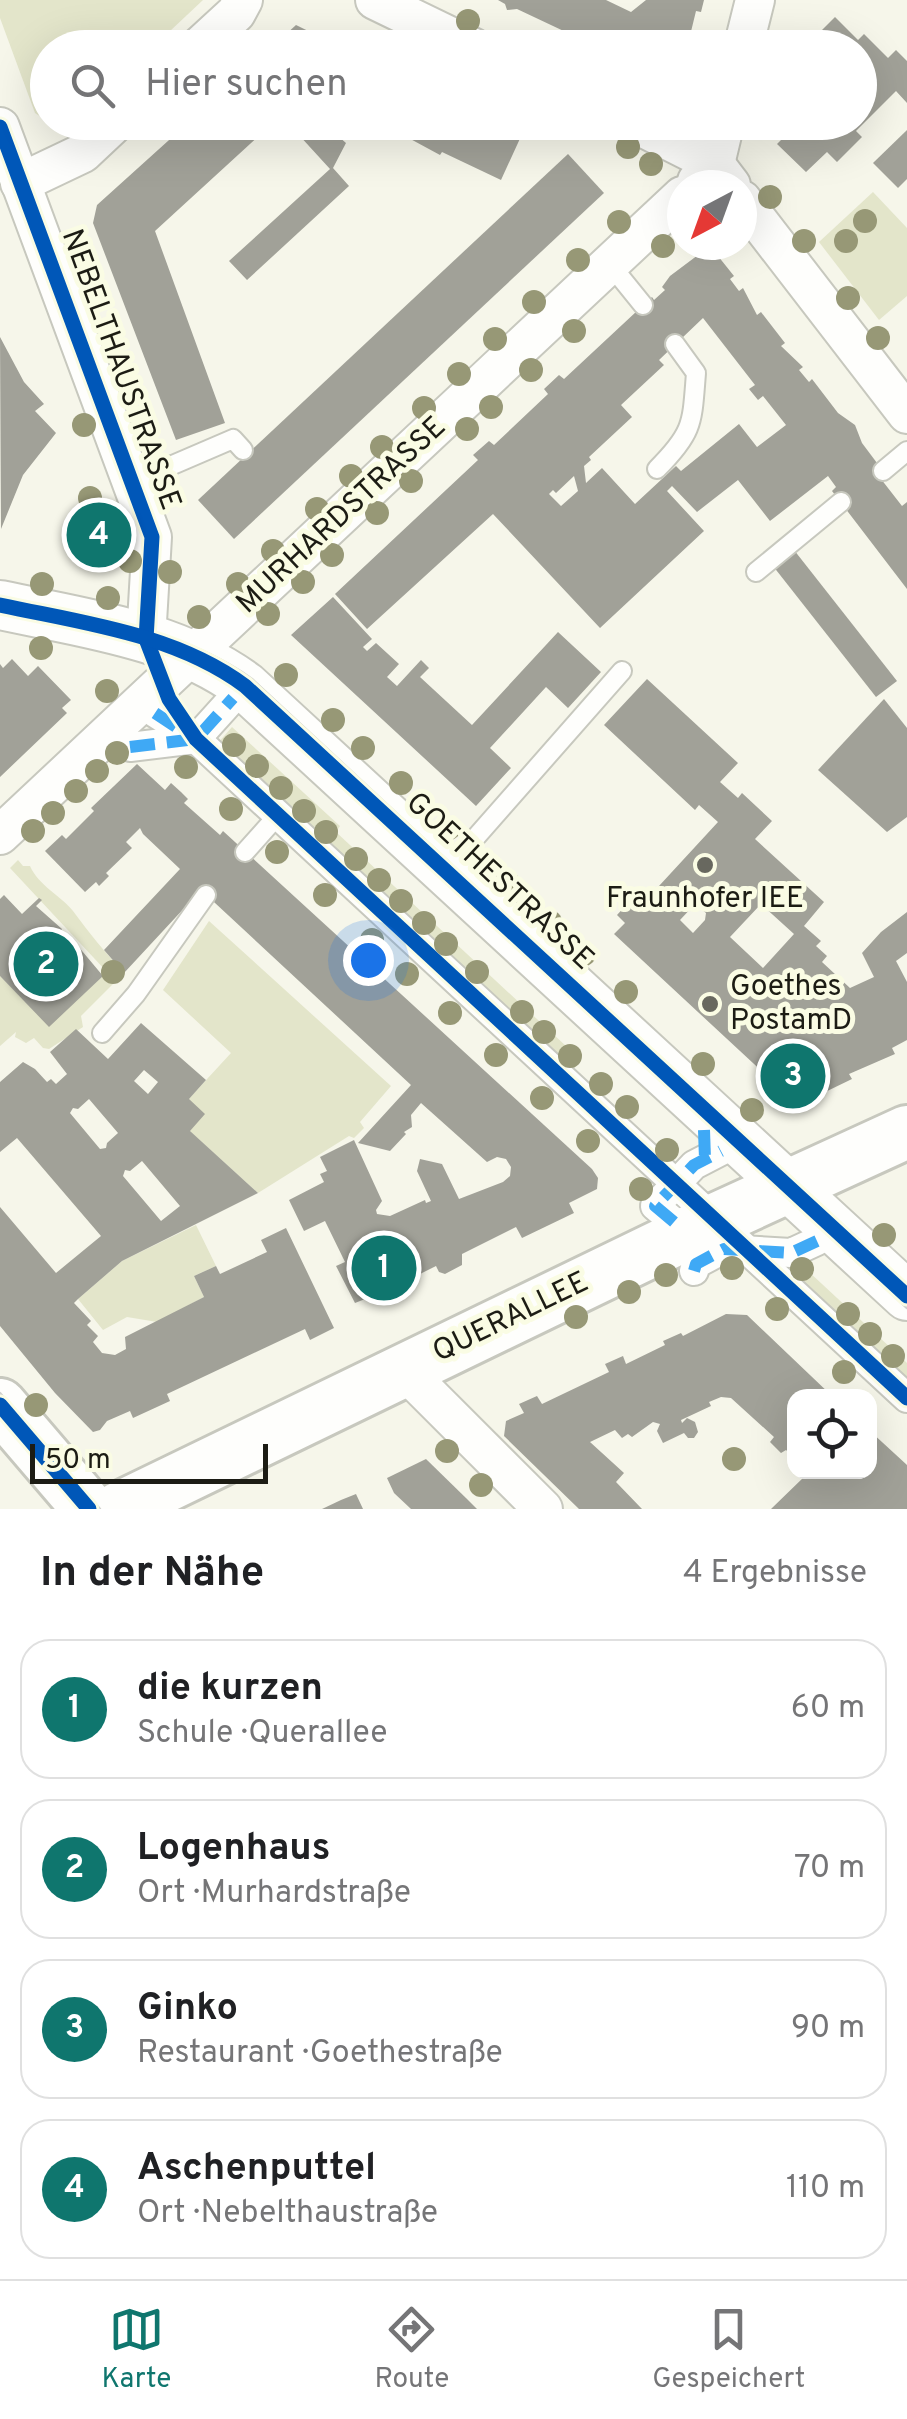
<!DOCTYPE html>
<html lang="de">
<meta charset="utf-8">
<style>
body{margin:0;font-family:Overpass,sans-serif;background:#f2f2f2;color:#202124}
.controls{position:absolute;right:30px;bottom:30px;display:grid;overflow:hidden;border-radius:20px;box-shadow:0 10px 40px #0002}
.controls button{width:90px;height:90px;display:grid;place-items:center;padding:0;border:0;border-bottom:2px solid #e0e0e0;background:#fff;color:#202124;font:50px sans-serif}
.compass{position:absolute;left:667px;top:170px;width:90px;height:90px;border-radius:50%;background:#fff;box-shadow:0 10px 40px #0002;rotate:221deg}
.scale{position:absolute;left:30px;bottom:25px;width:238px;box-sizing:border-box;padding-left:10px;border:5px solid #1c1c14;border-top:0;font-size:28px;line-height:35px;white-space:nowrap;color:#1c1c14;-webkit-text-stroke:8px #fafce4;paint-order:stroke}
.you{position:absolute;left:368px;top:960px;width:35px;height:35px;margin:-25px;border:8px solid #fff;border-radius:50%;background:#1a73e8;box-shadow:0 0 0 15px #1a73e833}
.badge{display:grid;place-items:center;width:65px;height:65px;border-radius:50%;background:#0f766e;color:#fff;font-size:32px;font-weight:700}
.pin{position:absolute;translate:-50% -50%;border:5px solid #fff;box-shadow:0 2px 10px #0006}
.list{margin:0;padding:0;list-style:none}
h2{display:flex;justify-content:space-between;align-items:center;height:130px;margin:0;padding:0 40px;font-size:42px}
h2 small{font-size:32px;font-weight:400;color:#757577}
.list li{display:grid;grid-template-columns:65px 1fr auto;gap:30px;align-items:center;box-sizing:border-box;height:140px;margin:0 20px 20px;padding:0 20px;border:2px solid #e0e0e0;border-radius:30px}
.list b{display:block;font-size:38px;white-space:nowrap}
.list p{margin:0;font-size:32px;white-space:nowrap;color:#757577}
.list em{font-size:32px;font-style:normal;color:#757577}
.icon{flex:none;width:55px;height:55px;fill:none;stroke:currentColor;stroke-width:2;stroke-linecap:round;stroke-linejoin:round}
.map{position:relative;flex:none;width:907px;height:1509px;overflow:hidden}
.search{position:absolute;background:#fff;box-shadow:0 10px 40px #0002;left:30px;right:30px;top:30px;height:110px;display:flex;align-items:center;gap:25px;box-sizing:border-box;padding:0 35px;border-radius:55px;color:#757577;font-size:38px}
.sheet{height:770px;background:#fff}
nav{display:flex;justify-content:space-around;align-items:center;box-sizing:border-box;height:140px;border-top:2px solid #e0e0e0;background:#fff;font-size:28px;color:#757577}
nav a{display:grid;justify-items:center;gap:5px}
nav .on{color:#0f766e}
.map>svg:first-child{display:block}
.green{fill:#e3e5ca}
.building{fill:#a1a198;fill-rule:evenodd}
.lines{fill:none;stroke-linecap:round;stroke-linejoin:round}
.service-casing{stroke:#c7c8be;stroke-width:22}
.pedestrian-casing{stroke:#c7c8be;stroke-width:32}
.minor-casing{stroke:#c7c8be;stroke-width:42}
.tertiary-casing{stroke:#c7c8be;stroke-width:52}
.secondary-casing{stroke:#c7c8be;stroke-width:58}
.service{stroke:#fefefc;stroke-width:18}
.pedestrian{stroke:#fefefc;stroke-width:28}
.minor{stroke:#fefefc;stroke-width:38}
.tertiary{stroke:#fefefc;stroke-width:48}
.secondary{stroke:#fefefc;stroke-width:52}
.tram{stroke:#d0d0cc;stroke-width:2.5}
.quiet{stroke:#3fa9f5;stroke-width:12;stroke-dasharray:25 12;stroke-linecap:butt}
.cycleway-casing{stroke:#fafce4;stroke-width:21}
.cycleway{stroke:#0057b8;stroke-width:15}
.tree{fill:#979876}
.poi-dot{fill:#68685f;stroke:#fafce4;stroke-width:4}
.labels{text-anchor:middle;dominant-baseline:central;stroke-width:10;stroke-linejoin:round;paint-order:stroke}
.street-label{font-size:30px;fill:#1c1c14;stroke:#fafce4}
.poi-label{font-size:30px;fill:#1c1c14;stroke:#fafce4}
</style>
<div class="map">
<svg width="907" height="1509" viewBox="0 0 907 1509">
<rect width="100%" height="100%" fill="#f6f6ea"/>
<g class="green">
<path d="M 0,0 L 203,0 L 153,47 L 48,48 L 47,121 L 35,113 L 0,18 Z"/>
<path d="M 873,192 L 907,228 L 907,296 L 879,320 L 819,242 Z"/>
<path d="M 232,727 L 340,826 L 336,832 L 581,1060 L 571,1072 L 217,744 Z"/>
<path d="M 18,860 L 23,866 L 30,866 C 39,886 60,895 73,911 C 89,933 105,952 124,973 L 81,1016 L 83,1027 L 49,1049 L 43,1048 L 34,1038 L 26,1043 L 15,1037 L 16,1032 L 0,1046 L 0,976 L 49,1026 L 107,972 L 10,868 Z"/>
<path d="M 209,921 L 391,1086 L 360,1122 L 364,1128 L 354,1138 L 349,1136 L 258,1193 L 173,1116 L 231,1053 L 163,990 Z"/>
<path d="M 196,1225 L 216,1266 L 194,1276 L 204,1297 L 157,1322 L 127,1317 L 103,1330 L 78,1299 L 122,1261 Z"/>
<path d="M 794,1258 L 907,1363 L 907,1383 L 783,1269 Z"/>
</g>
<g class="building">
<path d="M 498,0 L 606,0 L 631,12 L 646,0 L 704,0 L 701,12 L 696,11 L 687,48 L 598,48 L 582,40 L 571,41 L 570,34 L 517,9 L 507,10 L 505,4 Z"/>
<path d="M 835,17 L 858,40 L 864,34 L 888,58 L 896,50 L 907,61 L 907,103 L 896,91 L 856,131 L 862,137 L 837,162 L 827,152 L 806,172 L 777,144 L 799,122 L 860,122 L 860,48 L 822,48 L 813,39 Z"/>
<path d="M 296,25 L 343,48 L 271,48 Z"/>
<path d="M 189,122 L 274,122 L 155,231 L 225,423 L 176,440 L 93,223 L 97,205 Z"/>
<path d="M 287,122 L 322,122 L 346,143 L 333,168 L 349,186 L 247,280 L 229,261 L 330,169 Z"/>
<path d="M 379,122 L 502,122 L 523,132 L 501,180 L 442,152 L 440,155 Z"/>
<path d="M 907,130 L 907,179 L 898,188 L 873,163 Z"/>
<path d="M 568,154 L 604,193 L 234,539 L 198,500 Z"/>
<path d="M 710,246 L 734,276 L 730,279 L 739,291 L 743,288 L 757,315 L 761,312 L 785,343 L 781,346 L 803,367 L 799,370 L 809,382 L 812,379 L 838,413 L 855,425 L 862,443 L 886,475 L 881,479 L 902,506 L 907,502 L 907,589 L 832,491 L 836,487 L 828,476 L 770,521 L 738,480 L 697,512 L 672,486 L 667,491 L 704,531 L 600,628 L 493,514 L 367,629 L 335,594 L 478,460 L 473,455 L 489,441 L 494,445 L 548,394 L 544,389 L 559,375 L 564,379 L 652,297 L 654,300 L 665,290 L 662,287 L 670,276 ZM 703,318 L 755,385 L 749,389 L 758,400 L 763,396 L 786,425 L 757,447 L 739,424 L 681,471 L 676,466 L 635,504 L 602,468 L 586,483 L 584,466 L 591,460 L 589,457 L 632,417 L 621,405 L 664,365 L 659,360 ZM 574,476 L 578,491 L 561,506 L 549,494 L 553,490 L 556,493 Z"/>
<path d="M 0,337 L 24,382 L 44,404 L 35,411 L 56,433 L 23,475 L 1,529 Z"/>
<path d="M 794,550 L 897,681 L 876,697 L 773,566 Z"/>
<path d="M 333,597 L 372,639 L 363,647 L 367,651 L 376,643 L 399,664 L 387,677 L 397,686 L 421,660 L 429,668 L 420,677 L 472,725 L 558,632 L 601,672 L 568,708 L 546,687 L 490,748 L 511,768 L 476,806 L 291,635 Z"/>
<path d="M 12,659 L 28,676 L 38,666 L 71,700 L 62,708 L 67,713 L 0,777 L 0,664 L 3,668 Z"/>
<path d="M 647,679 L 738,763 L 720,782 L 738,798 L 742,793 L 772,821 L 755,839 L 824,902 L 804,926 L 821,941 L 816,946 L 827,956 L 822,962 L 850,988 L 874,977 L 862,953 L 881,932 L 907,912 L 907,953 L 896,961 L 907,982 L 907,1040 L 892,1048 L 895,1054 L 849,1074 L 852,1079 L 819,1095 L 814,1085 L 796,1094 L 783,1091 L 614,934 L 625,923 L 617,915 L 639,891 L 647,899 L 718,822 L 699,805 L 695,810 L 604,725 ZM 695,904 L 706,913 L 705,920 L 693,933 L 680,920 ZM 761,904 L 794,934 L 763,968 L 730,937 Z"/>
<path d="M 884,699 L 907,728 L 907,817 L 887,832 L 818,770 Z"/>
<path d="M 137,764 L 165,790 L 171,783 L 181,792 L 188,799 L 184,803 L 220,835 L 223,831 L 592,1169 L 598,1178 L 597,1189 L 569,1203 L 574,1213 L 522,1238 L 516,1227 L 462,1254 L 462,1265 L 445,1274 L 439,1272 L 436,1266 L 410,1279 L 411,1290 L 393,1298 L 385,1291 L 355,1303 L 336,1266 L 345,1262 L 325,1221 L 304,1231 L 289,1200 L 324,1182 L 320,1174 L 327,1171 L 320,1157 L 354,1140 L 382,1201 L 376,1210 L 377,1214 L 390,1216 L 425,1200 L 426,1203 L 431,1201 L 417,1171 L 420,1159 L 442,1164 L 459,1199 L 503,1182 L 510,1176 L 511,1167 L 506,1159 L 497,1157 L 487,1162 L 421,1103 L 411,1115 L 412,1127 L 404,1132 L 406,1134 L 390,1151 L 358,1143 L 411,1085 L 201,890 L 124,973 L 104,950 L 180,869 L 143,834 L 140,828 L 126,842 L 132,848 L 106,873 L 109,876 L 99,886 L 96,882 L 85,892 L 45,851 L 62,835 L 66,839 L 94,811 L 91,808 Z"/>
<path d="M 4,895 L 22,914 L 39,898 L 42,900 L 36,906 L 62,929 L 60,932 L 69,941 L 72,939 L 103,976 L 49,1027 L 0,976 L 0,899 Z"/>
<path d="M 141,1023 L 206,1080 L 189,1099 L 205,1114 L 190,1131 L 258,1193 L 122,1261 L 78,1299 L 74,1303 L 91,1321 L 87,1325 L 98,1336 L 93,1342 L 102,1353 L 115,1355 L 126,1349 L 125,1337 L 204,1297 L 194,1276 L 216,1266 L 220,1274 L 267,1252 L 261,1240 L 286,1228 L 334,1328 L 310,1340 L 305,1329 L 167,1394 L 170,1401 L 133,1418 L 130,1411 L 107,1421 L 100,1430 L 93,1432 L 55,1393 L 0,1326 L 0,1207 L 56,1273 L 101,1236 L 17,1138 L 0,1152 L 0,1082 L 23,1062 L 35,1069 L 47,1082 L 51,1079 L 56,1084 L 67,1074 L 50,1052 L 76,1029 L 108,1059 ZM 144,1070 L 158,1082 L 148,1094 L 134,1081 ZM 89,1099 L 118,1133 L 107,1143 L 106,1148 L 100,1149 L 70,1113 L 73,1108 L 78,1109 ZM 142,1161 L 180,1206 L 161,1221 L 123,1176 L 125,1170 L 130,1171 Z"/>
<path d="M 726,1314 L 747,1315 L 832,1396 L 794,1396 L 794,1457 L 786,1450 L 781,1453 L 770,1442 L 774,1437 L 731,1398 L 721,1397 L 709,1402 L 711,1406 L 681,1420 L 682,1423 L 687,1418 L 695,1422 L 698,1432 L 694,1438 L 688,1438 L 684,1433 L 663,1443 L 657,1431 L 660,1424 L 653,1422 L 632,1437 L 628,1434 L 622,1438 L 615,1430 L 590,1442 L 624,1473 L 616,1482 L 642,1509 L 579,1509 L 504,1436 L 506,1421 L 524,1413 L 519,1404 L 537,1396 L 542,1404 L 609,1372 L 605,1364 L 623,1356 L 626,1364 L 665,1345 L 663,1341 L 681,1333 L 683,1336 Z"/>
<path d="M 870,1431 L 907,1465 L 907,1509 L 771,1509 L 805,1476 L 806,1472 L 870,1472 Z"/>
<path d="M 426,1459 L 468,1500 L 477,1509 L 411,1509 L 394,1493 L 387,1478 Z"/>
<path d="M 356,1494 L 363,1509 L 322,1509 L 341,1500 Z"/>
</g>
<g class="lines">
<defs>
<g id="service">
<path d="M 609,263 L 643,305"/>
<path d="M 657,469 C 694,432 692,423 696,373 L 675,344"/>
<path d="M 883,471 L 907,451"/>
<path d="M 133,482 L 233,439 L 243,450"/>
<path d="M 756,572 L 841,502"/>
<path d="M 245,852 L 278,815"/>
<path d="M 447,870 L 622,671"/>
<path d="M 102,1033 L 136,994 L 206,895"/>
</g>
<g id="pedestrian">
<path d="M 155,713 L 196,739 L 700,1206"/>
<path d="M 130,747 L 196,739 L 233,698"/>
<path d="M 674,1222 L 655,1206 L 694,1165 L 721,1151"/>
<path d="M 730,1234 L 907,1398"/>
<path d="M 694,1271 L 696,1264 L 724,1249 L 791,1253 L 817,1241"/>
</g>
<g id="minor">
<path d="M 375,0 L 474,48"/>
<path d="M 198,48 L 236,13 L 243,0"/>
<path d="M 743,48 L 755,0"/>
<path d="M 632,122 L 715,164 L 731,185"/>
<path d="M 0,127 L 152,537 L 146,639"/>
<path d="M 697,181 L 715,164 L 725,122"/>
<path d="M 20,183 L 83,153 L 116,122"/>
<path d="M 742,200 L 907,414"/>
<path d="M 0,835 L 682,196"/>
<path d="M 404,1370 L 543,1509"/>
</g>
<path id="tertiary" d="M 0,605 C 83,623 175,634 245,686 L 907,1296"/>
<g id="secondary">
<path d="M 0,1405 L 89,1509"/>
<path d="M 118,1509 L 715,1220 L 907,1132"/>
</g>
</defs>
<use href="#service" class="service-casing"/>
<use href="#pedestrian" class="pedestrian-casing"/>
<use href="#minor" class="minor-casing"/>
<use href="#tertiary" class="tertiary-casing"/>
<use href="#secondary" class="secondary-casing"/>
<use href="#service" class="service"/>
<use href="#pedestrian" class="pedestrian"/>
<use href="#minor" class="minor"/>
<use href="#tertiary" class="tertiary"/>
<use href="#secondary" class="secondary"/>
<g class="tram">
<path d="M 0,597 C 86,616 179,627 252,679 L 449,862"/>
<path d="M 0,613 C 82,632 170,642 240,691 L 907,1308"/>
<path d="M 724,1117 L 907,1287"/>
<path d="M 0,1393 L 100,1509"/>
</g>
<g class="quiet">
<path d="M 155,713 L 188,735"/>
<path d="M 130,747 L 196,739 L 233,698"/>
<path d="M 704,1130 L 705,1159"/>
<path d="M 674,1222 L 655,1206 L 694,1165 L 721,1151"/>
<path d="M 694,1271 L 696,1264 L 724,1249 L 791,1253 L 817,1241"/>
</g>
<defs>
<g id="cycleway">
<path d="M 0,127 L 152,537 L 146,639 L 169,699 L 196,739 L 907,1398"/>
<path d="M 0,605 C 83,623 175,634 245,686 L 907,1296"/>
<path d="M 0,1405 L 89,1509"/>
</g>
</defs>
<use href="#cycleway" class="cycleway-casing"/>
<use href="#cycleway" class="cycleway"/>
</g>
<g class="tree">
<circle cx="468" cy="21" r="12"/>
<circle cx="628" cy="147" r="12"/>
<circle cx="651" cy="164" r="12"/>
<circle cx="770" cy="197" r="12"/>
<circle cx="865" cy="221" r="12"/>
<circle cx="619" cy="222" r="12"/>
<circle cx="804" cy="241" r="12"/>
<circle cx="846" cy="241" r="12"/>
<circle cx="663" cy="246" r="12"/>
<circle cx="578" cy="260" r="12"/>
<circle cx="848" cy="298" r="12"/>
<circle cx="534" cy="302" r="12"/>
<circle cx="574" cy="331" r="12"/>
<circle cx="878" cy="338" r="12"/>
<circle cx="495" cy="339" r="12"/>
<circle cx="531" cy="370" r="12"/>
<circle cx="459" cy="374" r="12"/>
<circle cx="491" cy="407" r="12"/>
<circle cx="424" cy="408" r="12"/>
<circle cx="84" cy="425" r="12"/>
<circle cx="467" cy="429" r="12"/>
<circle cx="382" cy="447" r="12"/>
<circle cx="351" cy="476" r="12"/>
<circle cx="411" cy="481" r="12"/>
<circle cx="90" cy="498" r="12"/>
<circle cx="317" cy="509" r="12"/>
<circle cx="377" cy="513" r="12"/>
<circle cx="273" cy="551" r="12"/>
<circle cx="332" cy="555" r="12"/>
<circle cx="130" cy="561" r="12"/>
<circle cx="170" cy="572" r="12"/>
<circle cx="303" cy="582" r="12"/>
<circle cx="42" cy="584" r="12"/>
<circle cx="238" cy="584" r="12"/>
<circle cx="108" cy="598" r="12"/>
<circle cx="268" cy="614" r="12"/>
<circle cx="199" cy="617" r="12"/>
<circle cx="41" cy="648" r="12"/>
<circle cx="286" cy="675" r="12"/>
<circle cx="107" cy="691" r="12"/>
<circle cx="333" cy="720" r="12"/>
<circle cx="234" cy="745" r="12"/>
<circle cx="363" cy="748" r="12"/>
<circle cx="117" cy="753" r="12"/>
<circle cx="257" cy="766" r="12"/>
<circle cx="186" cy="767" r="12"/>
<circle cx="97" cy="771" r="12"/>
<circle cx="401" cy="783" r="12"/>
<circle cx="281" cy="788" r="12"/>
<circle cx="76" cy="791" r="12"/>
<circle cx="231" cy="809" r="12"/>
<circle cx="304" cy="811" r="12"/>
<circle cx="53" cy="813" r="12"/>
<circle cx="449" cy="828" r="12"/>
<circle cx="33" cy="831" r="12"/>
<circle cx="326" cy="832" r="12"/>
<circle cx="277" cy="852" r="12"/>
<circle cx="356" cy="859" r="12"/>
<circle cx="379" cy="880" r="12"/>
<circle cx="507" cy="882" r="12"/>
<circle cx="325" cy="895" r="12"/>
<circle cx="401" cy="901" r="12"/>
<circle cx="550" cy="922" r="12"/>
<circle cx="424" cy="923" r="12"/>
<circle cx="372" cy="940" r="12"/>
<circle cx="446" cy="944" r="12"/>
<circle cx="584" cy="954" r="12"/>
<circle cx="113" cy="972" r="12"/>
<circle cx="477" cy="972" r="12"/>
<circle cx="407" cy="974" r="12"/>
<circle cx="626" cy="992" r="12"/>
<circle cx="522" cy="1012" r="12"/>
<circle cx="450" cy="1013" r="12"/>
<circle cx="544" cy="1032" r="12"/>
<circle cx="496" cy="1055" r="12"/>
<circle cx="570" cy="1056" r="12"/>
<circle cx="703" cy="1064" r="12"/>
<circle cx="601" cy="1084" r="12"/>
<circle cx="542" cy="1098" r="12"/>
<circle cx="627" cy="1107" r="12"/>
<circle cx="752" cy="1110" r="12"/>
<circle cx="588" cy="1141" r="12"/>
<circle cx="667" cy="1150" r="12"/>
<circle cx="641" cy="1189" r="12"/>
<circle cx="884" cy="1235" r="12"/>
<circle cx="732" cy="1268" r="12"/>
<circle cx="802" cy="1269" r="12"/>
<circle cx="666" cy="1275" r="12"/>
<circle cx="629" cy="1292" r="12"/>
<circle cx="777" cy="1309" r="12"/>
<circle cx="848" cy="1314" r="12"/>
<circle cx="576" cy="1317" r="12"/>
<circle cx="870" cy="1334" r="12"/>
<circle cx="893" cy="1356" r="12"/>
<circle cx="844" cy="1372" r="12"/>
<circle cx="36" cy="1405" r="12"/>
<circle cx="447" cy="1451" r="12"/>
<circle cx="734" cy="1459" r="12"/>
<circle cx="481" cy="1485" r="12"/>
</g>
<g class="poi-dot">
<circle cx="705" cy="865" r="10"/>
<circle cx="710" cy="1004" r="10"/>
</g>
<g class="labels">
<g class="street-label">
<text transform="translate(120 370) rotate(70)">NEBELTHAUSTRASSE</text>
<text transform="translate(342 516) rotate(-43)">MURHARDSTRASSE</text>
<text transform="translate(499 882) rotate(43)">GOETHESTRASSE</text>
<text transform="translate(511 1318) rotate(-26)">QUERALLEE</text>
</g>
<g class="poi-label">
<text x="705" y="899">Fraunhofer IEE</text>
<text x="730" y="987" text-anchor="start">Goethes<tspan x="730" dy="34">PostamD</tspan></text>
</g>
</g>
</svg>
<div class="controls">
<button><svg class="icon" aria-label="locate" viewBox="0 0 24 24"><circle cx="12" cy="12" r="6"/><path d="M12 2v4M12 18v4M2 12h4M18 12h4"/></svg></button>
</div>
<svg class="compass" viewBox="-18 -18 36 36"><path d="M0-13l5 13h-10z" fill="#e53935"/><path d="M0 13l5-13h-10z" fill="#757577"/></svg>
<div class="scale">50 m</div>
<div class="you"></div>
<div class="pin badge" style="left:384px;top:1268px">1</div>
<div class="pin badge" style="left:46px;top:964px">2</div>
<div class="pin badge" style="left:793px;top:1076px">3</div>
<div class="pin badge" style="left:99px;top:535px">4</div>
<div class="search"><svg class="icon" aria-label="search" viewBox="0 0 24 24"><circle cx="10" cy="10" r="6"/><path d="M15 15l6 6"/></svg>Hier suchen</div>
</div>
<section class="sheet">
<h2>In der Nähe<small>4 Ergebnisse</small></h2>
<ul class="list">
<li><span class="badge">1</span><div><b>die kurzen</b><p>Schule · Querallee</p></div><em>60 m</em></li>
<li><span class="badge">2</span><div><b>Logenhaus</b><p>Ort · Murhardstraße</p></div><em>70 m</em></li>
<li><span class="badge">3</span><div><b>Ginko</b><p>Restaurant · Goethestraße</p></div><em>90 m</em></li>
<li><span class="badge">4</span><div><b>Aschenputtel</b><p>Ort · Nebelthaustraße</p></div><em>110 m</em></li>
</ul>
</section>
<nav>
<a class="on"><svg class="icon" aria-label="map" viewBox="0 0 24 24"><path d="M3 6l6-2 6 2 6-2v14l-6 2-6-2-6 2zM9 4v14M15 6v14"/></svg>Karte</a>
<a><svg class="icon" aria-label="directions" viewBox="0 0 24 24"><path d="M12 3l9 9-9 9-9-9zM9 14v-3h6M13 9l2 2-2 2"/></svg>Route</a>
<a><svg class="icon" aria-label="saved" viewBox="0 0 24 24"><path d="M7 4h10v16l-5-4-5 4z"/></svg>Gespeichert</a>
</nav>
